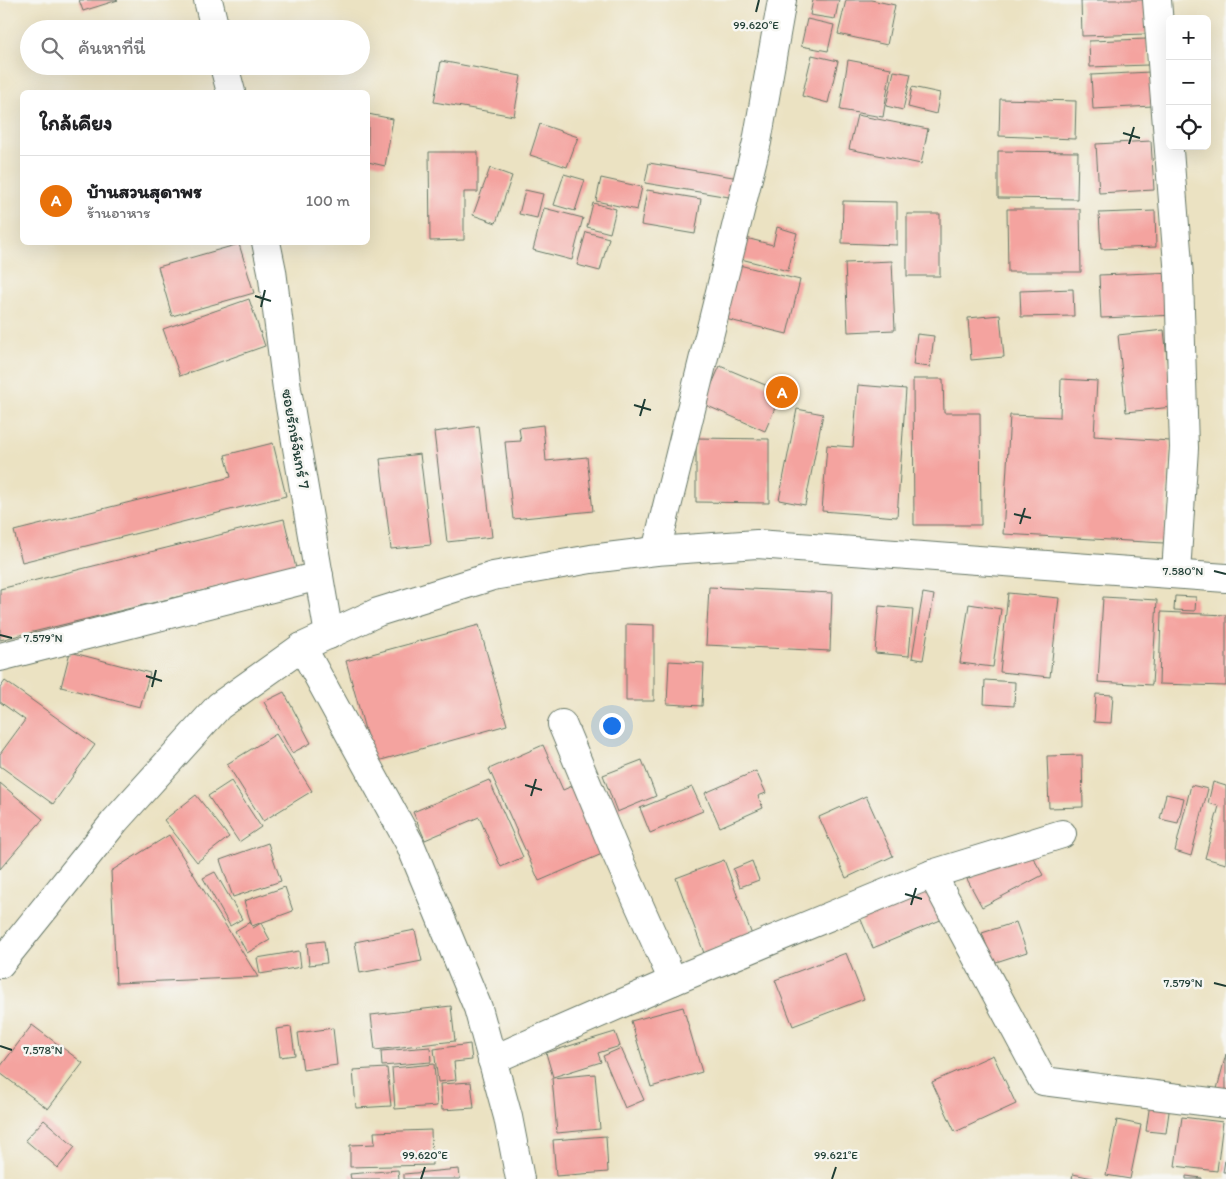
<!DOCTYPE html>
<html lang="th">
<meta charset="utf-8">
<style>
body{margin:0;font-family:Itim,"Playpen Sans Thai",sans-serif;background:#f2f2f2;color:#202124}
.controls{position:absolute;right:15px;top:15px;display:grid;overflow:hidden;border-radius:8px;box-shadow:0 5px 20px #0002}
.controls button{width:45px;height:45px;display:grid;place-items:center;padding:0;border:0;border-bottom:1px solid #e0e0e0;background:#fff;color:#202124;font:25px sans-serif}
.you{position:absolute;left:611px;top:725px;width:18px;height:18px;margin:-12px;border:4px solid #fff;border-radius:50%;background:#1a73e8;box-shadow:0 0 0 8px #1a73e833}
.badge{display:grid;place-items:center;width:32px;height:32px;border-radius:50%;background:#b5179e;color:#fff;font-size:16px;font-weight:700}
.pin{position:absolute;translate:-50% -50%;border:2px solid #fff;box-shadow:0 1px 5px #0006}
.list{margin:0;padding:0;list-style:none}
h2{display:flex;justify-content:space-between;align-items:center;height:65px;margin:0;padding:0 20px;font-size:21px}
h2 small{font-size:16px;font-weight:400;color:#757577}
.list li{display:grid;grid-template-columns:32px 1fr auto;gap:15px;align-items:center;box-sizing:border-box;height:90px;padding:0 20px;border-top:1px solid #e0e0e0}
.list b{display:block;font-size:19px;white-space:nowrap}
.list p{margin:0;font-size:16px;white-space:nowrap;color:#757577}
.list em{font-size:16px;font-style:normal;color:#757577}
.icon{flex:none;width:28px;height:28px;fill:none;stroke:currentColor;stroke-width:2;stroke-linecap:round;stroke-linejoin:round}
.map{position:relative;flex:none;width:1226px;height:1179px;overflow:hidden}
.search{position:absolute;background:#fff;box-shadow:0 5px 20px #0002;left:20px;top:20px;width:350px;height:55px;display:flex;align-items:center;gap:12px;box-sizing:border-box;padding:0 18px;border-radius:28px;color:#757577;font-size:19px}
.panel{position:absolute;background:#fff;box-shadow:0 5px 20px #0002;left:20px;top:90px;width:350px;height:155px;border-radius:8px}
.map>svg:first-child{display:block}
.building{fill:#f4a39f}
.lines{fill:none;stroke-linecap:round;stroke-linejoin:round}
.street-casing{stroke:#676;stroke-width:30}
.secondary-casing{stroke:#676;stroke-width:30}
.street{stroke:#fff;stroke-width:28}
.secondary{stroke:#fff;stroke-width:28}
.ticks{fill:none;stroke:#1f3d34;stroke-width:2}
.labels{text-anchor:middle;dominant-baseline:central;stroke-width:5;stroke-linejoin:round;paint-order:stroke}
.street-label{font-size:16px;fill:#1f3d34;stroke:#f6f6f2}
.ticks-label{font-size:12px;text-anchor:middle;fill:#1f3d34;stroke:#f6f6f2;stroke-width:5;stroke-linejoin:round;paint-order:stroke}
</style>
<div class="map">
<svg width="1226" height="1179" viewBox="0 0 1226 1179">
<rect width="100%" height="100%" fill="#f6f6f2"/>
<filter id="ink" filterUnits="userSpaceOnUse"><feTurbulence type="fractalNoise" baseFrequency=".02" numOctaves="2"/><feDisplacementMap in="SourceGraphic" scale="10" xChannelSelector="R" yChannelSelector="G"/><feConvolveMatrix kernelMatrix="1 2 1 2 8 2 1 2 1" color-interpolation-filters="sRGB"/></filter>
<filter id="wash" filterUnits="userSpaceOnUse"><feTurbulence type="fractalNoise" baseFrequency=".0096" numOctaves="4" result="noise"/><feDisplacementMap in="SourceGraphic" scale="20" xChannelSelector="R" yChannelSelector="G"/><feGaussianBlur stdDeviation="1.12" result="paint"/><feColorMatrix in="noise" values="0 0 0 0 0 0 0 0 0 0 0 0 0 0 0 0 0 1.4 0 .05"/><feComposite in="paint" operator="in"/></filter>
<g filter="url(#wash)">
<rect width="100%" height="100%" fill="#ebe2c2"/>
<g id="blocks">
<g class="building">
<path d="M 79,0 L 118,0 L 83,11 Z"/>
<path d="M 813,0 L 839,0 L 835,19 L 810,15 Z"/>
<path d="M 846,0 L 871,0 L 895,5 L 887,45 L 838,34 Z"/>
<path d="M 1081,0 L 1145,0 L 1146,34 L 1082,36 Z"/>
<path d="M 807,19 L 834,25 L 828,51 L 801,46 Z"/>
<path d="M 1147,39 L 1148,65 L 1090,67 L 1089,41 Z"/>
<path d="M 812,55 L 838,61 L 828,103 L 802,96 Z"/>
<path d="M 848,60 L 891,68 L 883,117 L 840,110 Z"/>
<path d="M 441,61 L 521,76 L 514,116 L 434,102 Z"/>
<path d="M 894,71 L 911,74 L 903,110 L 886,106 Z"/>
<path d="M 1150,72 L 1153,106 L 1093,109 L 1091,75 Z"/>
<path d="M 912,87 L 940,93 L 936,114 L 908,107 Z"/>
<path d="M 1000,99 L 1076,101 L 1075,139 L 999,136 Z"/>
<path d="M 368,114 L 393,119 L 385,166 L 368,162 Z"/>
<path d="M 857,115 L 928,129 L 921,164 L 849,149 Z"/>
<path d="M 540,124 L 578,137 L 567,167 L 530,155 Z"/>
<path d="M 1151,141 L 1154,190 L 1099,193 L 1096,144 Z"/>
<path d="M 998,151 L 1078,152 L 1077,199 L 998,198 Z"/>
<path d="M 429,152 L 478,152 L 478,192 L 464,192 L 464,240 L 430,241 Z"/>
<path d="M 649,163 L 739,178 L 735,198 L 645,183 Z"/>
<path d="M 490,168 L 512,176 L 496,223 L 473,215 Z"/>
<path d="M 564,174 L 585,180 L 575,211 L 554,205 Z"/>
<path d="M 601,178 L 642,187 L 637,210 L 596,201 Z"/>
<path d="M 525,190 L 543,194 L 537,218 L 519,214 Z"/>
<path d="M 647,190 L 701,199 L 695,234 L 641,225 Z"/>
<path d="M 843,201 L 897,202 L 897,245 L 842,243 Z"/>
<path d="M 593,203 L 616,209 L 610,233 L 587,227 Z"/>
<path d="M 544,208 L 583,218 L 572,260 L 533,250 Z"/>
<path d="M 1007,209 L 1080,209 L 1081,272 L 1008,272 Z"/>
<path d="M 1155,211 L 1156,247 L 1101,249 L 1099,213 Z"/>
<rect x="907" y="214" width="33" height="62"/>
<path d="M 777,227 L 797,233 L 788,271 L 741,259 L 746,238 L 773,245 Z"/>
<path d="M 586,232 L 609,238 L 600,271 L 577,265 Z"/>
<path d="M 239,244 L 254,293 L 172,316 L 158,267 Z"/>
<path d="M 892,261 L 895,330 L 848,332 L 845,263 Z"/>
<path d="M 735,264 L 800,280 L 787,334 L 721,318 Z"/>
<path d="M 1176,272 L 1178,315 L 1101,318 L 1099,275 Z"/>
<path d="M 1073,289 L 1074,316 L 1021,317 L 1020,291 Z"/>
<path d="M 249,299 L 265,346 L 180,376 L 163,329 Z"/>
<path d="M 1000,315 L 1004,357 L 971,360 L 968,318 Z"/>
<path d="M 1164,330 L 1172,407 L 1126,412 L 1118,335 Z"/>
<path d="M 917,334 L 934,336 L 930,367 L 913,365 Z"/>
<path d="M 720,366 L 782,392 L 765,431 L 703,404 Z"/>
<path d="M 913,379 L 943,379 L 944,413 L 980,413 L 981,525 L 914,525 Z"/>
<path d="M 1061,379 L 1097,381 L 1094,436 L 1170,441 L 1164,543 L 1003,534 L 1010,415 L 1060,417 Z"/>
<path d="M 858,385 L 906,389 L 897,517 L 822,511 L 827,445 L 853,447 Z"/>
<path d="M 797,409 L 823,414 L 805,505 L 779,500 Z"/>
<path d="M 543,425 L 546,461 L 587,457 L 593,511 L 513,519 L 505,442 L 521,441 L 519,428 Z"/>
<path d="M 479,426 L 492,537 L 447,542 L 434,432 Z"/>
<path d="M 696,438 L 769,439 L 769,503 L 696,502 Z"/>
<path d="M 273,443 L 286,496 L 22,562 L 14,531 L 231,477 L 225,455 Z"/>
<path d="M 420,454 L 431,545 L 391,549 L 380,459 Z"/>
<path d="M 284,519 L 296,568 L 0,640 L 0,589 Z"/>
<path d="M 709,587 L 832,593 L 830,651 L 706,645 Z"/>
<path d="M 923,593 L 934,595 L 923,660 L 912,658 Z"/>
<path d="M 1008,593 L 1059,598 L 1050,677 L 1000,672 Z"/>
<path d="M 1175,596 L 1196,597 L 1195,611 L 1174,610 Z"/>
<path d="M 1103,597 L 1157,600 L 1152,685 L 1098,682 Z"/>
<path d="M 969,604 L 1001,609 L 993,667 L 960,663 Z"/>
<path d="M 879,606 L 913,609 L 909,656 L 875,653 Z"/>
<path d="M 1161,612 L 1226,615 L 1226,686 L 1159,684 Z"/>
<path d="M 626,624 L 654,625 L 654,701 L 626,701 Z"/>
<path d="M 479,625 L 507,725 L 374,762 L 346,661 Z"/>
<path d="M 70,652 L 150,673 L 140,707 L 61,687 Z"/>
<path d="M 669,661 L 704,663 L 702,706 L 667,704 Z"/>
<path d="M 985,680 L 1015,682 L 1014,706 L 984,704 Z"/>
<path d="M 5,681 L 95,745 L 53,804 L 0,766 L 0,754 L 25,720 L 0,702 L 0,688 Z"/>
<path d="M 284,692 L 311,743 L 292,753 L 264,702 Z"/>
<path d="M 1096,694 L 1113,695 L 1111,723 L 1094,722 Z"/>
<path d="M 276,734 L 312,791 L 263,821 L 227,764 Z"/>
<path d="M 543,745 L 563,790 L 579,783 L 609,851 L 539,881 L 489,769 Z"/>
<path d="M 1082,755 L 1083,807 L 1049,808 L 1047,756 Z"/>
<path d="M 642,760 L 656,796 L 617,812 L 603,775 Z"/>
<path d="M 756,771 L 766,793 L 758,796 L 763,808 L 720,827 L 705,793 Z"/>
<path d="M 489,780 L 523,857 L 501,867 L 479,817 L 425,840 L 413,812 Z"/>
<path d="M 231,781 L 261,827 L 239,842 L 208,796 Z"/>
<path d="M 1213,782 L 1226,786 L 1226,864 L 1205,858 L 1219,806 L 1208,803 Z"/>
<path d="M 0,783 L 43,819 L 0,869 Z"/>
<path d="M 1191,785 L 1208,789 L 1191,856 L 1175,851 Z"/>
<path d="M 692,787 L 703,811 L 650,833 L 640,808 Z"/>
<path d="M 1166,794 L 1184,798 L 1178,823 L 1160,819 Z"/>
<path d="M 196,795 L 229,837 L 197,862 L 164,820 Z"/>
<path d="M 866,796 L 893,856 L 846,878 L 819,817 Z"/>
<path d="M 169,835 L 258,977 L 116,983 L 111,871 Z"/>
<path d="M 268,843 L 281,881 L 233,897 L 220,860 Z"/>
<path d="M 1027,847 L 1043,875 L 982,907 L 967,879 Z"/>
<path d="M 724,860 L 752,935 L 704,953 L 676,878 Z"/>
<path d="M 752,861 L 759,880 L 740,887 L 733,869 Z"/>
<path d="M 215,872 L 242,919 L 230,926 L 203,878 Z"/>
<path d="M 930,886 L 943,919 L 873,948 L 859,915 Z"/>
<path d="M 285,887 L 293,911 L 252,926 L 244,901 Z"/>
<path d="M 250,922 L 253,928 L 261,923 L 270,940 L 247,953 L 235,931 Z"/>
<path d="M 1016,922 L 1027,952 L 993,963 L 982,933 Z"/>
<path d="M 415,930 L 422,961 L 360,973 L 355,942 Z"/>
<path d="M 324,941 L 327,963 L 309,965 L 307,943 Z"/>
<path d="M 299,951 L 301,967 L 260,974 L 257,958 Z"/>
<path d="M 846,953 L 864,999 L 793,1026 L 775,980 Z"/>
<path d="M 451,1006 L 455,1041 L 375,1050 L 371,1015 Z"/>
<path d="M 683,1007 L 702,1072 L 651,1087 L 631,1021 Z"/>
<path d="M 32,1025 L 83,1063 L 48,1109 L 0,1073 L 0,1067 Z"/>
<path d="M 291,1027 L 295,1055 L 280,1057 L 276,1029 Z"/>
<path d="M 333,1028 L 337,1065 L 303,1070 L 298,1033 Z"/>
<path d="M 615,1032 L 620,1046 L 598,1053 L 601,1062 L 553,1077 L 546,1053 Z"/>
<path d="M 470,1044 L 472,1060 L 454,1062 L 456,1080 L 438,1082 L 434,1049 Z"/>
<path d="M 430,1047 L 431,1062 L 382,1066 L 381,1051 Z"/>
<path d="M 621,1048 L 644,1100 L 625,1108 L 603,1056 Z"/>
<path d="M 1226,1054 L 1226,1091 L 1217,1089 Z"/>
<path d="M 993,1055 L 1016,1104 L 955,1132 L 932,1082 Z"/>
<path d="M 434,1064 L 437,1106 L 395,1109 L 392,1068 Z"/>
<path d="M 387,1068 L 391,1106 L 356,1108 L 353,1070 Z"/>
<path d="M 595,1074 L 600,1129 L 557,1133 L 552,1078 Z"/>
<path d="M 471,1082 L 474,1108 L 442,1110 L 440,1084 Z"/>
<path d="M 1150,1103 L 1170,1105 L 1166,1133 L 1146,1131 Z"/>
<path d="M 1182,1117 L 1223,1122 L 1217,1171 L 1175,1166 Z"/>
<path d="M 44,1120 L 75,1147 L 58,1168 L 25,1140 Z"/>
<path d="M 1117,1120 L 1141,1125 L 1130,1179 L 1106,1175 Z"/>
<path d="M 431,1130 L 432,1165 L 350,1167 L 350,1145 L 375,1144 L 374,1132 Z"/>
<path d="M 606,1136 L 608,1172 L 556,1176 L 553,1140 Z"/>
<path d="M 1225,1160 L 1226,1160 L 1226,1172 L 1223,1172 Z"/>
<path d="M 459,1169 L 460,1179 L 404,1179 L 404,1174 Z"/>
<path d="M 398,1170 L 399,1179 L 351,1179 L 350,1174 Z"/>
<path d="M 1073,1174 L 1093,1178 L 1093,1179 L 1072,1179 Z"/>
<path d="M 1186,1176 L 1202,1178 L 1202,1179 L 1186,1179 Z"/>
</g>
</g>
</g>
<g filter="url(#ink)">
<use href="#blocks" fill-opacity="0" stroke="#676" stroke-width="1"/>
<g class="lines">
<defs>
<g id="street">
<path d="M 208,0 L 215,29"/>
<path d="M 1157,0 L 1179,276 L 1184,448 L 1176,573"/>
<path d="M 224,66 L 231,92"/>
<path d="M 266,242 L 272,271 L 287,389 L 329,635"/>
<path d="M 656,551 L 757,142 L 782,0"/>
<path d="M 302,647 L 410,844 L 478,1008 L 508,1117 L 520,1179"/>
<path d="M 0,657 L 319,576"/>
<path d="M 562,724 L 615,851 L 673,981"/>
<path d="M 932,874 L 1043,1081 L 1226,1104"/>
<path d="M 492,1060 L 673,981 L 932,874 L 1062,834"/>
</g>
<path id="secondary" d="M 0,964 L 115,821 L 219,706 L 302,647 L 378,612 L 493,576 L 591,559 L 656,551 L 757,544 L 1226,578"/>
</defs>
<use href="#street" class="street-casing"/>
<use href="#secondary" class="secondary-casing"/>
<use href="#street" class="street"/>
<use href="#secondary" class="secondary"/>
</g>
</g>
<path class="ticks" d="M 756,12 L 759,0M 1123,133 L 1140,138M 1129,144 L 1134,127M 255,296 L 271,301M 261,307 L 265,290M 634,405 L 651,410M 640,416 L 645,399M 1014,514 L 1031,518M 1020,524 L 1025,508M 1214,571 L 1226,574M 0,635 L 12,638M 146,676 L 162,681M 152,687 L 156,670M 525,785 L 542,790M 531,796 L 536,779M 905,894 L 922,899M 911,905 L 916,888M 1214,983 L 1226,986M 0,1046 L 12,1050M 421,1179 L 425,1167M 832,1179 L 836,1167"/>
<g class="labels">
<g class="street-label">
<text transform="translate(296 439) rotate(80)">ซอยรักษ์จันทร์ 7</text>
</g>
</g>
<g class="ticks-label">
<text x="756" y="29">99.620°E</text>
<text x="1183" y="575">7.580°N</text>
<text x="43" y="642">7.579°N</text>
<text x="1183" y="987">7.579°N</text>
<text x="43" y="1054">7.578°N</text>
<text x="425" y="1159">99.620°E</text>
<text x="836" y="1159">99.621°E</text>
</g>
</svg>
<div class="controls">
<button>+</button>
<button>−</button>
<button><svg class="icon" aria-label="locate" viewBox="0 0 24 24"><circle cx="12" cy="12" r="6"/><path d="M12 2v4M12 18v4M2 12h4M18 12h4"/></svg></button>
</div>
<div class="you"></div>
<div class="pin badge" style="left:782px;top:392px;background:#e8710a">A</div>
<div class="search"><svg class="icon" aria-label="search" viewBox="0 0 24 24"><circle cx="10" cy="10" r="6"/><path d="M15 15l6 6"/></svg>ค้นหาที่นี่</div>
<section class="panel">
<h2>ใกล้เคียง<small></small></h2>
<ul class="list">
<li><span class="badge" style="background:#e8710a">A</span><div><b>บ้านสวนสุดาพร</b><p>ร้านอาหาร</p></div><em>100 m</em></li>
</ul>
</section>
</div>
